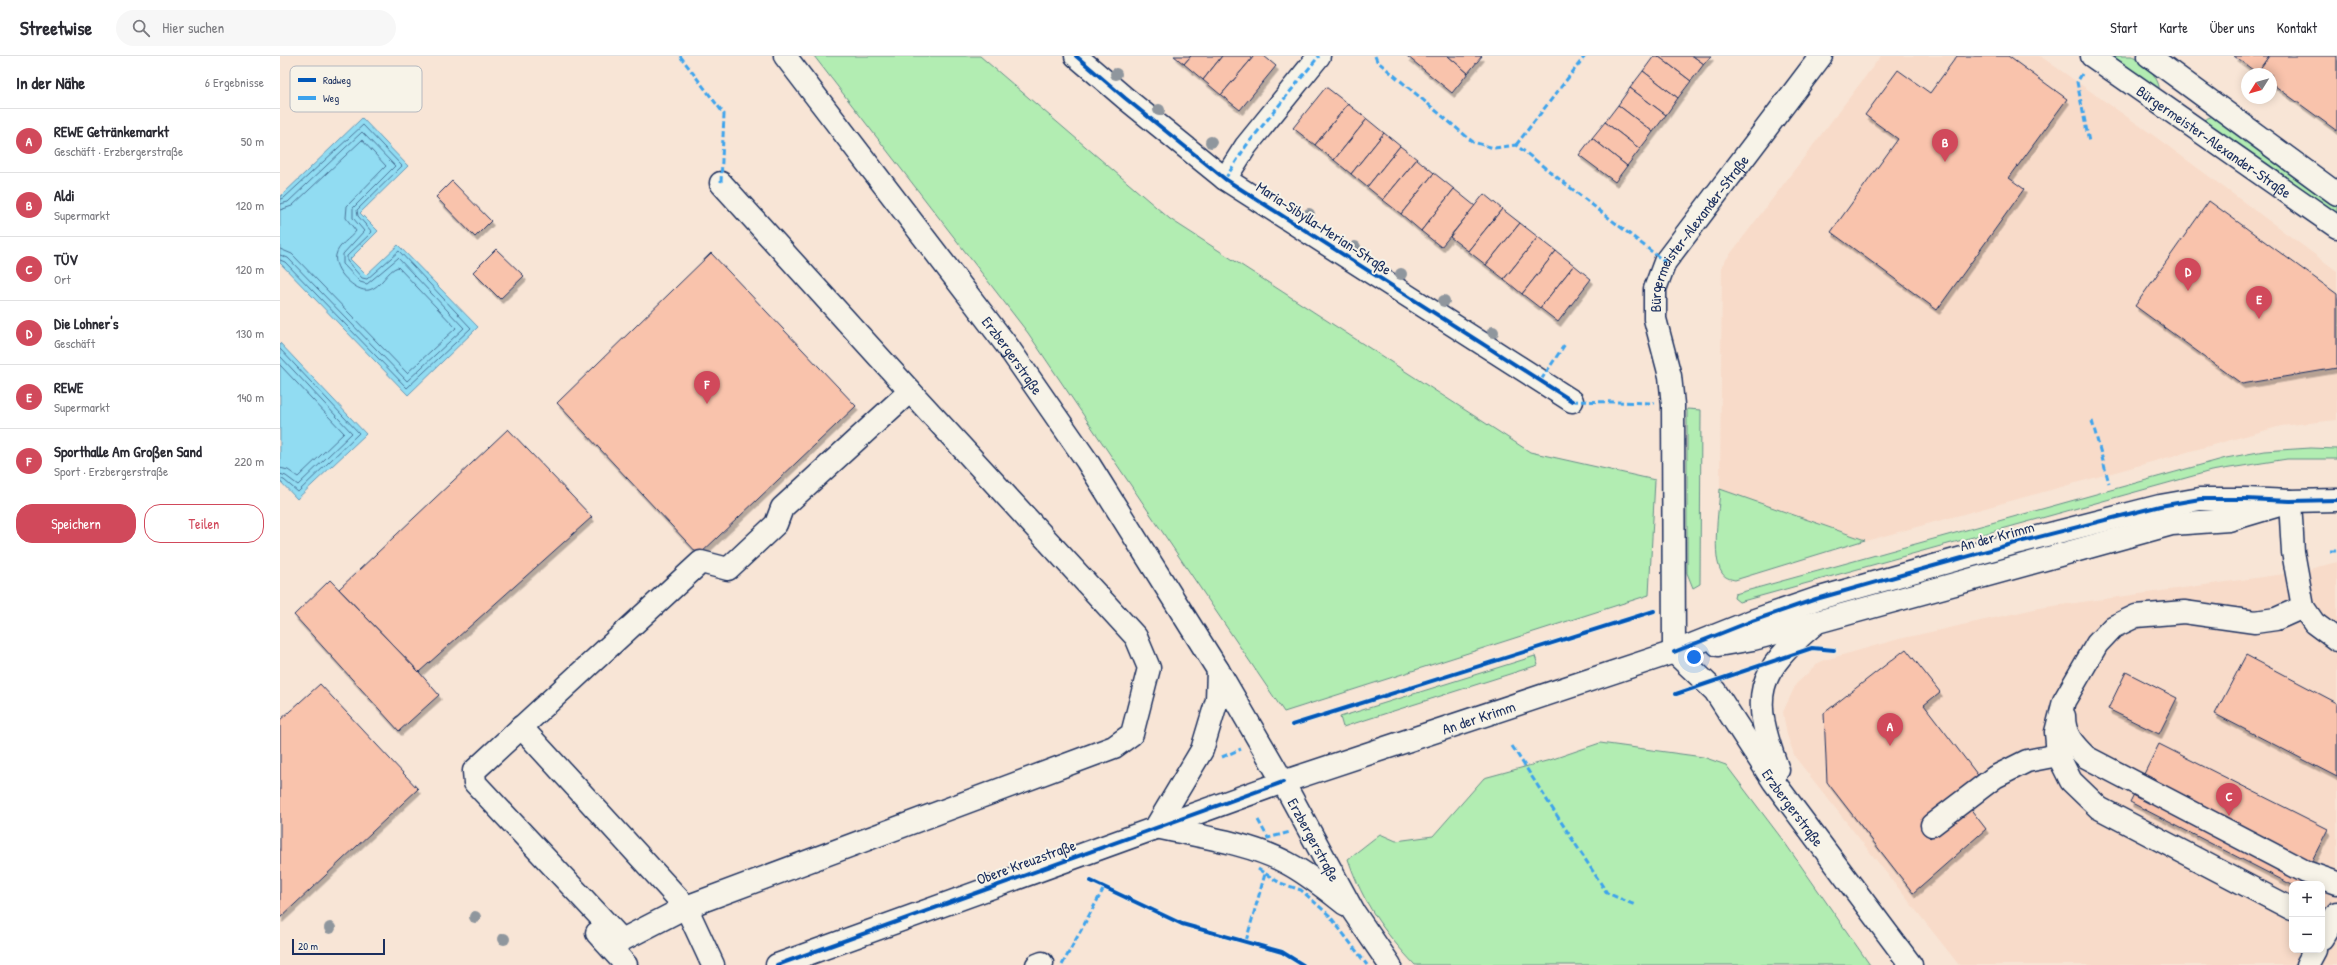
<!DOCTYPE html>
<html lang="de">
<meta charset="utf-8">
<style>
body{margin:0;font-family:"Patrick Hand",sans-serif;background:#f7f7f7;color:#2b2b33}
.controls{position:absolute;right:12px;bottom:12px;display:grid;overflow:hidden;border-radius:8px;box-shadow:0 2px 10px #0003}
.controls button{width:36px;height:36px;display:grid;place-items:center;padding:0;border:0;border-bottom:1px solid #e1e1e2;background:#fff;color:#2b2b33;font:20px sans-serif}
.compass{position:absolute;left:1961px;top:12px;width:36px;height:36px;border-radius:50%;background:#fff;box-shadow:0 2px 10px #0003;rotate:233deg}
.scale{position:absolute;left:12px;bottom:10px;width:93px;box-sizing:border-box;padding-left:4px;border:2px solid #1b2f5e;border-top:0;font-size:11px;line-height:14px;white-space:nowrap;color:#1b2f5e;-webkit-text-stroke:3px #f7f3e8;paint-order:stroke}
.you{position:absolute;left:1414px;top:601px;width:14px;height:14px;margin:-10px;border:3px solid #fff;border-radius:50%;background:#1a73e8;box-shadow:0 0 0 6px #1a73e833}
.badge{display:grid;place-items:center;width:26px;height:26px;border-radius:50%;background:#d1495b;color:#fff;font-size:13px;font-weight:700}
.pin{position:absolute;translate:-50% -33px;filter:drop-shadow(0 1px 2px #0008)}
.pin::after{content:'';position:absolute;top:21px;width:14px;height:12px;background:inherit;clip-path:polygon(0 0,100% 0,50% 100%)}
.list{margin:0;padding:0;list-style:none}
h2{display:flex;justify-content:space-between;align-items:center;height:52px;margin:0;padding:0 16px;font-size:17px}
h2 small{font-size:13px;font-weight:400;color:#7c7c81}
.list li{display:grid;grid-template-columns:26px 1fr auto;gap:12px;align-items:center;box-sizing:border-box;height:64px;padding:0 16px;border-top:1px solid #e1e1e2}
.list b{display:block;font-size:15px;white-space:nowrap}
.list p{margin:0;font-size:13px;white-space:nowrap;color:#7c7c81}
.list em{font-size:13px;font-style:normal;color:#7c7c81}
.actions{display:flex;gap:8px;padding:12px 16px}
.actions a{flex:1;padding:9px 0;border:1px solid #d1495b;border-radius:16px;text-align:center;font-size:14px;color:#d1495b}
.actions .main{background:#d1495b;color:#fff}
.icon{flex:none;width:22px;height:22px;fill:none;stroke:currentColor;stroke-width:2;stroke-linecap:round;stroke-linejoin:round}
.map{position:relative;flex:none;width:2057px;height:909px;overflow:hidden}
header{display:flex;align-items:center;gap:24px;box-sizing:border-box;height:56px;padding:0 20px;background:#fff;border-bottom:1px solid #e1e1e2}
header strong{font-size:19px}
nav{display:flex;gap:22px;margin-inline-start:auto;font-size:14px}
.search{width:280px;height:36px;background:#f7f7f7;display:flex;align-items:center;gap:10px;box-sizing:border-box;padding:0 14px;border-radius:22px;color:#7c7c81;font-size:15px}
main{display:flex}
aside{flex:1;background:#fff}
.map>svg:first-child{display:block}
.built{fill:#f8dbc9;fill-rule:evenodd}
.green{fill:#b2edb2;stroke:#668e88}
.water{fill:#91dcf2;stroke:#6297b7}
.lines{fill:none;stroke-linecap:round;stroke-linejoin:round}
.shore{stroke:#4a7499;stroke-width:1}
.building{fill:#f9c3ac;stroke:#1b2f5e;filter:url(#shadow)}
.minor-casing{stroke:#1b2f5e;stroke-width:25}
.major-casing{stroke:#1b2f5e;stroke-width:25}
.minor{stroke:#f7f3e8;stroke-width:22}
.major{stroke:#f7f3e8;stroke-width:22}
.quiet{stroke:#3da3ed;stroke-width:3;stroke-dasharray:6 3;stroke-linecap:butt}
.cycleway-casing{stroke:#f7f3e8;stroke-width:6}
.cycleway{stroke:#0057b8;stroke-width:4}
.tree{fill:#8f969d}
.labels{text-anchor:middle;dominant-baseline:central;stroke-width:4;stroke-linejoin:round;paint-order:stroke}
.street-label{font-size:15px;fill:#1b2f5e;stroke:#f7f3e8}
.key{fill:#f7f3e8;stroke:#b5b8bf;stroke-width:1}
.key-label{font-size:11px;fill:#1b2f5e}
</style>
<header>
<strong>Streetwise</strong>
<div class="search"><svg class="icon" aria-label="search" viewBox="0 0 24 24"><circle cx="10" cy="10" r="6"/><path d="M15 15l6 6"/></svg>Hier suchen</div>
<nav><a>Start</a><a>Karte</a><a>Über uns</a><a>Kontakt</a></nav>
</header>
<main>
<aside>
<h2>In der Nähe<small>6 Ergebnisse</small></h2>
<ul class="list">
<li><span class="badge">A</span><div><b>REWE Getränkemarkt</b><p>Geschäft · Erzbergerstraße</p></div><em>50 m</em></li>
<li><span class="badge">B</span><div><b>Aldi</b><p>Supermarkt</p></div><em>120 m</em></li>
<li><span class="badge">C</span><div><b>TÜV</b><p>Ort</p></div><em>120 m</em></li>
<li><span class="badge">D</span><div><b>Die Lohner's</b><p>Geschäft</p></div><em>130 m</em></li>
<li><span class="badge">E</span><div><b>REWE</b><p>Supermarkt</p></div><em>140 m</em></li>
<li><span class="badge">F</span><div><b>Sporthalle Am Großen Sand</b><p>Sport · Erzbergerstraße</p></div><em>220 m</em></li>
</ul>
<div class="actions"><a class="main">Speichern</a><a>Teilen</a></div>
</aside>
<div class="map">
<svg width="2057" height="909" viewBox="0 0 2057 909">
<defs>
<filter id="shadow"><feDropShadow dx="2.5" dy="4.5" stdDeviation="0" flood-color="#0004"/></filter>
</defs>
<rect width="100%" height="100%" fill="#f8e5d6"/>
<filter id="ink" filterUnits="userSpaceOnUse"><feTurbulence type="fractalNoise" baseFrequency=".025" numOctaves="2"/><feDisplacementMap in="SourceGraphic" scale="8" xChannelSelector="R" yChannelSelector="G"/><feConvolveMatrix kernelMatrix="1 2 1 2 8 2 1 2 1" color-interpolation-filters="sRGB"/></filter>
<g filter="url(#ink)">
<g class="built">
<path d="M 1601,0 L 1760,0 L 1873,79 L 2057,215 L 2057,364 L 2001,370 L 1586,485 L 1440,433 L 1442,209 Z"/>
<path d="M 2057,506 L 2057,909 L 1679,909 L 1515,701 L 1507,679 L 1503,656 L 1516,628 L 1541,605 L 1619,583 L 1759,552 L 2018,516 ZM 2012,828 L 2042,828 L 2042,894 L 2012,894 Z"/>
</g>
<g class="green">
<path d="M 534,0 L 700,0 L 890,163 L 1250,396 L 1375,424 L 1369,539 L 1004,656 L 748,277 Z"/>
<path d="M 1824,0 C 1833,0 1843,0 1852,0 C 1863,2 1882,25 1879,36 Z"/>
<path d="M 1933,60 L 2057,145 L 2057,165 L 1920,70 L 1923,64 Z"/>
<path d="M 1407,353 L 1421,354 L 1420,528 L 1413,532 L 1407,517 Z"/>
<path d="M 2031,392 L 2057,393 L 2057,403 L 2007,403 L 1931,415 L 1459,546 L 1454,542 L 1455,538 L 1946,402 L 1984,395 Z"/>
<path d="M 1440,433 L 1585,484 L 1455,524 C 1450,523 1445,522 1442,517 C 1431,501 1439,453 1440,433 Z"/>
<path d="M 1255,600 L 1258,609 L 1063,671 L 1060,661 Z"/>
<path d="M 1320,687 L 1423,701 L 1446,709 L 1505,787 L 1590,909 L 1135,909 C 1103,875 1083,847 1068,803 L 1100,778 L 1116,785 L 1153,780 L 1204,722 L 1270,704 Z"/>
</g>
<g class="water">
<path d="M 82,62 L 128,110 L 80,157 L 98,175 L 70,203 L 86,219 L 118,189 L 198,271 L 128,339 L 0,207 L 0,141 Z"/>
<path d="M 0,287 L 86,378 L 17,443 L 0,425 Z"/>
</g>
<g class="lines">
<g class="shore">
<path d="M 0,143 L 4,142 L 83,69 L 122,110 L 77,154 L 78,160 L 92,176 L 67,200 L 67,205 L 82,222 L 87,223 L 119,195 L 191,272 L 127,332 L 5,206 L 0,204"/>
<path d="M 0,148 L 8,146 L 82,76 L 115,110 L 73,152 L 73,162 L 84,175 L 63,198 L 63,208 L 80,226 L 87,228 L 118,202 L 184,272 L 127,325 L 8,202 L 0,199"/>
<path d="M 0,154 L 12,150 L 82,84 L 106,110 L 67,150 L 66,162 L 76,175 C 70,183 58,189 56,199 C 52,213 76,237 89,234 C 102,231 107,214 118,211 L 176,272 L 127,317 L 12,198 L 0,193"/>
<path d="M 0,293 L 79,377 L 18,436 L 4,424 L 0,423"/>
<path d="M 0,300 L 72,377 L 18,429 L 6,420 L 0,418"/>
<path d="M 0,309 L 64,377 L 18,421 L 8,414 L 0,412"/>
</g>
</g>
<g class="building">
<path d="M 894,0 L 911,0 L 904,8 Z"/>
<path d="M 911,0 L 942,0 L 923,24 L 904,8 Z"/>
<path d="M 942,0 L 974,0 L 941,39 L 923,24 Z"/>
<path d="M 974,0 L 984,0 L 996,10 L 960,54 L 941,39 Z"/>
<path d="M 1127,0 L 1168,0 L 1188,17 L 1172,37 Z"/>
<path d="M 1168,0 L 1202,0 L 1188,17 Z"/>
<path d="M 1374,0 L 1378,0 L 1411,25 L 1398,42 L 1363,15 Z"/>
<path d="M 1378,0 L 1413,0 L 1424,8 L 1411,25 Z"/>
<path d="M 1413,0 L 1431,0 L 1424,8 Z"/>
<path d="M 1677,0 L 1728,0 L 1787,43 L 1729,122 L 1744,133 L 1657,254 L 1551,176 L 1618,83 L 1585,59 L 1618,14 L 1650,37 Z"/>
<path d="M 1954,0 L 1989,0 L 1977,17 Z"/>
<path d="M 1989,0 L 2057,0 L 2057,75 L 1991,27 L 1991,18 L 1977,17 Z"/>
<path d="M 1363,15 L 1398,42 L 1386,59 L 1350,32 Z"/>
<path d="M 1046,31 L 1068,48 L 1035,89 L 1013,72 Z"/>
<path d="M 1350,32 L 1386,59 L 1373,76 L 1338,49 Z"/>
<path d="M 1068,48 L 1087,63 L 1054,104 L 1035,89 Z"/>
<path d="M 1338,49 L 1373,76 L 1360,93 L 1325,66 Z"/>
<path d="M 1087,63 L 1104,77 L 1071,118 L 1054,104 Z"/>
<path d="M 1325,66 L 1360,93 L 1347,110 L 1312,82 Z"/>
<path d="M 1104,77 L 1120,90 L 1087,131 L 1071,118 Z"/>
<path d="M 1312,82 L 1347,110 L 1335,126 L 1299,99 Z"/>
<path d="M 1120,90 L 1137,103 L 1103,144 L 1087,131 Z"/>
<path d="M 1137,103 L 1154,117 L 1121,158 L 1103,144 Z"/>
<path d="M 1154,117 L 1174,133 L 1141,175 L 1121,158 Z"/>
<path d="M 172,125 L 211,165 L 195,181 L 156,141 Z"/>
<path d="M 1174,133 L 1195,150 L 1161,191 L 1141,175 Z"/>
<path d="M 1204,138 L 1222,153 L 1188,195 L 1170,181 Z"/>
<path d="M 1929,145 L 2057,238 L 2057,312 L 1962,328 L 1855,250 Z"/>
<path d="M 1222,153 L 1240,167 L 1206,209 L 1188,195 Z"/>
<path d="M 1240,167 L 1258,181 L 1224,223 L 1206,209 Z"/>
<path d="M 1258,181 L 1276,195 L 1242,238 L 1224,223 Z"/>
<path d="M 216,193 L 244,220 L 220,243 L 193,216 Z"/>
<path d="M 1276,195 L 1294,209 L 1260,252 L 1242,238 Z"/>
<path d="M 431,197 L 576,350 L 419,499 L 277,347 Z"/>
<path d="M 1294,209 L 1311,223 L 1278,266 L 1260,252 Z"/>
<path d="M 228,373 L 312,461 L 139,616 L 59,533 Z"/>
<path d="M 50,524 L 139,616 L 159,639 L 119,675 L 14,559 Z"/>
<path d="M 1626,593 L 1660,636 L 1644,649 L 1700,722 L 1640,769 L 1650,782 L 1689,751 L 1706,773 L 1633,837 L 1547,726 L 1544,657 Z"/>
<path d="M 1966,599 L 2057,647 L 2057,721 L 1935,658 Z"/>
<path d="M 1846,616 L 1897,642 L 1879,678 L 1828,653 Z"/>
<path d="M 40,628 L 138,733 L 0,862 L 0,664 Z"/>
<path d="M 1879,688 L 2048,773 L 2020,828 L 2012,829 L 1850,746 Z"/>
</g>
<g class="lines">
<defs>
<g id="minor">
<path d="M 796,0 L 845,42 L 945,123 L 1292,345"/>
<path id="s1" d="M 1812,0 L 2057,171"/>
<path d="M 1869,0 L 2057,138"/>
<path d="M 945,123 L 966,90 L 1039,0"/>
<path d="M 441,127 L 630,335"/>
<path d="M 630,335 L 856,581 L 869,612 L 852,678 L 834,691 L 406,851 L 342,884 L 195,727 L 194,715 L 421,506 L 448,513 L 496,468 L 502,452 Z"/>
<path d="M 2010,445 L 2013,496 L 2023,551 L 2034,567 L 2057,584"/>
<path d="M 1438,589 L 1473,583 L 1537,566 L 1892,468 L 1949,464 L 1996,450"/>
<path d="M 1394,596 L 1472,565 L 1536,543 L 1739,486 L 1880,450 L 1920,443 L 1966,443 L 2010,445 L 2057,444"/>
<path id="s2" d="M 1394,596 L 1393,349 L 1390,320 L 1375,263 L 1375,233 L 1385,206 L 1541,0"/>
<path d="M 1784,660 C 1784,679 1793,688 1806,701 L 2026,816 L 2057,827"/>
<path d="M 241,671 L 406,851 L 433,909"/>
<path d="M 1652,769 L 1715,721 L 1747,705 L 1778,699"/>
<path d="M 876,771 L 922,694 L 937,644 L 938,614"/>
<path d="M 2012,853 L 1819,752 L 1791,725 L 1778,699 L 1776,676 L 1784,645 L 1817,588 L 1833,571 L 1856,560 L 1904,556 L 1975,566 L 1996,563 L 2023,551"/>
<path d="M 317,877 L 346,909"/>
<path d="M 2042,882 L 2057,857"/>
<path d="M 497,909 L 1003,726"/>
<path d="M 757,909 L 762,907"/>
<path d="M 2027,909 L 2035,894"/>
</g>
<g id="major">
<path id="s3" d="M 505,0 L 728,291 L 807,405 L 938,614 L 1003,726 L 1073,855 L 1110,909"/>
<path d="M 1498,714 C 1470,638 1475,618 1537,566"/>
<path id="s4" d="M 1003,726 L 1394,596 L 1435,635 L 1494,726 L 1631,909"/>
<path d="M 876,771 C 918,780 970,787 1007,807 C 1028,818 1046,833 1065,848"/>
</g>
</defs>
<use href="#minor" class="minor-casing"/>
<use href="#major" class="major-casing"/>
<use href="#minor" class="minor"/>
<use href="#major" class="major"/>
<g class="quiet">
<path d="M 400,0 L 444,58 L 441,127"/>
<path d="M 1095,0 L 1097,5 L 1193,86 L 1214,92 L 1236,89 L 1385,206"/>
<path d="M 1802,18 L 1797,26 L 1809,86"/>
<path d="M 1236,89 L 1305,0"/>
<path d="M 945,123 L 966,90 L 1039,0"/>
<path d="M 1261,324 L 1285,288"/>
<path d="M 1292,345 L 1375,347"/>
<path d="M 1812,365 L 1829,427"/>
<path d="M 2050,495 L 2057,495"/>
<path d="M 1232,690 L 1327,837 L 1355,849"/>
<path d="M 942,701 L 961,693"/>
<path d="M 978,764 L 988,782 L 1010,776"/>
<path d="M 978,813 L 1000,827 L 1021,834 L 1049,859 L 1087,909"/>
<path d="M 966,885 L 985,818"/>
<path d="M 782,909 L 824,832"/>
</g>
<defs>
<g id="cycleway">
<path d="M 796,0 L 845,42 L 945,123 L 1292,345"/>
<path d="M 1394,596 L 1472,565 L 1536,543 L 1739,486 L 1880,450 L 1920,443 L 1966,443 L 2010,445 L 2057,444"/>
<path d="M 1396,638 L 1532,592 L 1554,594"/>
<path d="M 1012,669 L 1374,555"/>
<path d="M 811,825 L 902,868 L 1002,896 L 1023,909"/>
<path d="M 497,909 L 1003,726"/>
</g>
</defs>
<use href="#cycleway" class="cycleway-casing"/>
<use href="#cycleway" class="cycleway"/>
</g>
<g class="tree">
<circle cx="836" cy="18" r="6"/>
<circle cx="879" cy="54" r="6"/>
<circle cx="931" cy="86" r="6"/>
<circle cx="1029" cy="158" r="6"/>
<circle cx="1075" cy="191" r="6"/>
<circle cx="1121" cy="218" r="6"/>
<circle cx="1164" cy="245" r="6"/>
<circle cx="1213" cy="276" r="6"/>
<circle cx="195" cy="861" r="6"/>
<circle cx="50" cy="872" r="6"/>
<circle cx="224" cy="883" r="6"/>
</g>
</g>
<g class="labels">
<g class="street-label">
<text stroke="none"><textPath href="#s1" startOffset="149">Bürgermeister-Alexander-Straße</textPath></text>
<text transform="translate(1044 172) rotate(33)">Maria-Sibylla-Merian-Straße</text>
<text stroke="none"><textPath href="#s2" startOffset="434">Bürgermeister-Alexander-Straße</textPath></text>
<text stroke="none"><textPath href="#s3" startOffset="376">Erzbergerstraße</textPath></text>
<text transform="translate(1717 480) rotate(-15)">An der Krimm</text>
<text stroke="none"><textPath href="#s4" startOffset="206">An der Krimm</textPath></text>
<text stroke="none"><textPath href="#s4" startOffset="609">Erzbergerstraße</textPath></text>
<text stroke="none"><textPath href="#s3" startOffset="947">Erzbergerstraße</textPath></text>
<text transform="translate(746 806) rotate(-20)">Obere Kreuzstraße</text>
</g>
</g>
<rect x="10" y="10" width="132" height="46" rx="6" class="key"/>
<rect x="18" y="22" width="18" height="4" fill="#0057b8"/>
<rect x="18" y="40" width="18" height="4" fill="#3da3ed"/>
<g class="key-label">
<text x="43" y="28">Radweg</text>
<text x="43" y="46">Weg</text>
</g>
</svg>
<div class="controls">
<button>+</button>
<button>−</button>
</div>
<svg class="compass" viewBox="-18 -18 36 36"><path d="M0-13l5 13h-10z" fill="#e53935"/><path d="M0 13l5-13h-10z" fill="#7c7c81"/></svg>
<div class="scale">20 m</div>
<div class="you"></div>
<div class="pin badge" style="left:1610px;top:690px">A</div>
<div class="pin badge" style="left:1665px;top:106px">B</div>
<div class="pin badge" style="left:1949px;top:760px">C</div>
<div class="pin badge" style="left:1908px;top:235px">D</div>
<div class="pin badge" style="left:1979px;top:263px">E</div>
<div class="pin badge" style="left:427px;top:348px">F</div>
</div>
</main>
